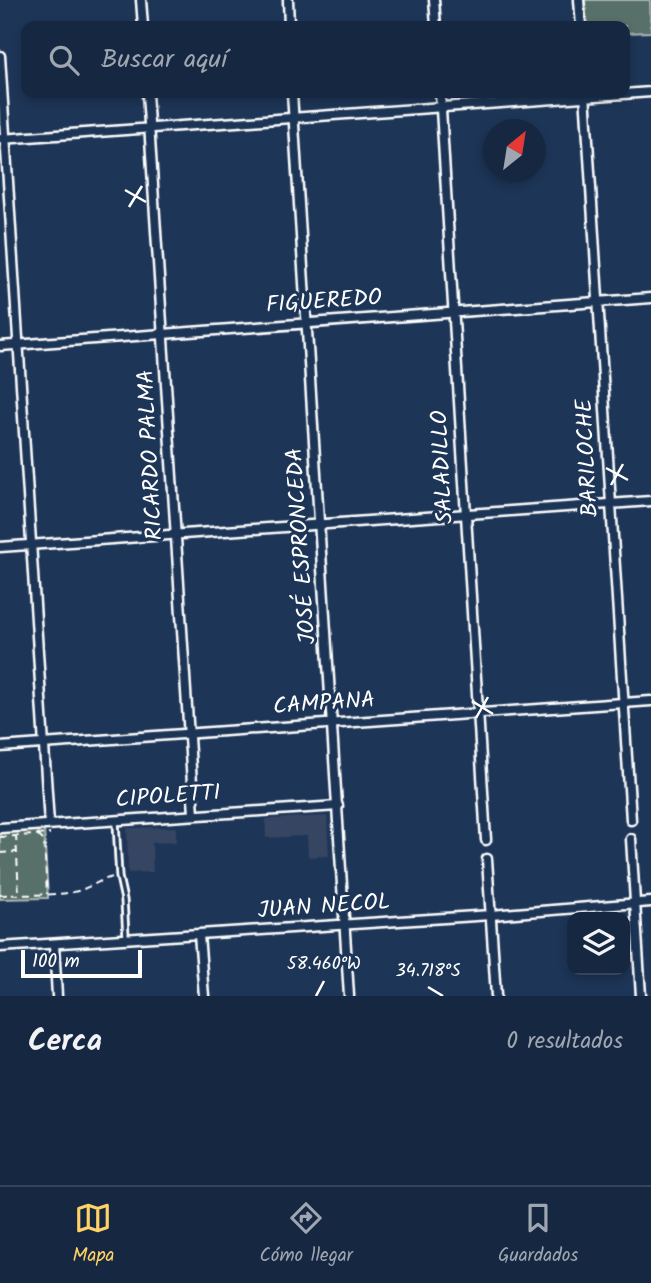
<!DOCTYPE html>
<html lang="es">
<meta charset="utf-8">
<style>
body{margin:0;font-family:Kalam,sans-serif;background:#1f3048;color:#f1f3f6}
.controls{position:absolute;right:21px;bottom:21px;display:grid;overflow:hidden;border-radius:14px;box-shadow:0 4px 10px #0003}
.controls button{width:63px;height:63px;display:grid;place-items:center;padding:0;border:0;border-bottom:2px solid #35445a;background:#162841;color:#f1f3f6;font:35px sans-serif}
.compass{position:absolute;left:483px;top:119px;width:63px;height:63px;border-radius:50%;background:#162841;box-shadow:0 4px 10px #0003;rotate:30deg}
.scale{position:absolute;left:21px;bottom:18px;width:121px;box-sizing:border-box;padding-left:7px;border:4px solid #fff;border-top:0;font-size:19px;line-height:24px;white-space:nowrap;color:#fff;-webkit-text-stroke:5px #1d3557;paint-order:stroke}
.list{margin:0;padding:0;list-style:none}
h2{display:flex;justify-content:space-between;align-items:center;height:91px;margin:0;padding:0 28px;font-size:30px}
h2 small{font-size:23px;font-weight:400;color:#9ea6b1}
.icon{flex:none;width:38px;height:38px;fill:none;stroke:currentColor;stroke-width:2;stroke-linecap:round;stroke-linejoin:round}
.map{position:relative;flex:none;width:651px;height:996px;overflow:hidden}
.search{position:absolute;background:#162841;box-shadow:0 4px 10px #0003;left:21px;right:21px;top:21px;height:77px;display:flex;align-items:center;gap:18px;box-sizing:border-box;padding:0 24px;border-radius:14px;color:#9ea6b1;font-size:26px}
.sheet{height:189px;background:#162841}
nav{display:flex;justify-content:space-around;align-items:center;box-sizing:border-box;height:98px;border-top:2px solid #35445a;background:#162841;font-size:19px;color:#9ea6b1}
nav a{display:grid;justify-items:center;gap:4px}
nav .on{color:#ffd166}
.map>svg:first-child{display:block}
.built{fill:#344562}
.green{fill:#596f6b;stroke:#acb7b5;stroke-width:2}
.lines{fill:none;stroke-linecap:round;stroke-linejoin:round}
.lane-casing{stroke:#fff;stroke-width:9}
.street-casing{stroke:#fff;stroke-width:13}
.path{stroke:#fff;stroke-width:2;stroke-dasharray:7 5;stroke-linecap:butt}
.lane{stroke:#1d3557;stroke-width:3.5}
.street{stroke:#1d3557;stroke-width:8}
.ticks{fill:none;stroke:#fff;stroke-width:2.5}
.labels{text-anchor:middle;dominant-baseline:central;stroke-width:6;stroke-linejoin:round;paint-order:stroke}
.street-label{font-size:23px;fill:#fff;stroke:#1d3557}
.ticks-label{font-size:18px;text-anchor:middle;fill:#fff;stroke:#1d3557;stroke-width:6;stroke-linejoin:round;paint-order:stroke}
</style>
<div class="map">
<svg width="651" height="996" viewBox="0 0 651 996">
<rect width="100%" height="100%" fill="#1d3557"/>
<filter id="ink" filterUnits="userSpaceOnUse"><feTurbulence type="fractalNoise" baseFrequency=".0143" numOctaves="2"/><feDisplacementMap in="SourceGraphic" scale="14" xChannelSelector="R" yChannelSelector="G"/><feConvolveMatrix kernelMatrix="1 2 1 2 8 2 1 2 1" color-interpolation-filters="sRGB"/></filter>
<g filter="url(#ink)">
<g class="built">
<path d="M 327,816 L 329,856 L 308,857 L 307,836 L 266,838 L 265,819 Z"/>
<path d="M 176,827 L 176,842 L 152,843 L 153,872 L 128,873 L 127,828 Z"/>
</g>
<g class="green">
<path d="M 585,0 L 650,0 L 651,32 L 625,33 L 625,26 L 587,26 Z"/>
<path d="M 44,828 L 48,898 L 0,899 L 0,832 Z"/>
</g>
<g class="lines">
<defs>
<path id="lane" d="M 116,822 L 119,877 L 124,900 L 126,936"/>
<g id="street">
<path d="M 141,0 L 143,26"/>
<path d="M 288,0 L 289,26"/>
<path d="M 434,0 L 436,26"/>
<path d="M 579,0 L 581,26"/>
<path d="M 0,56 L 49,824"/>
<path d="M 147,93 L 194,814"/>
<path d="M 292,93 L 349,996"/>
<path d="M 440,93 L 486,840"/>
<path d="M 585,93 L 631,820"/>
<path d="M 1,139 L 651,92"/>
<path d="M 0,346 L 651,298"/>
<path d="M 0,547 L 651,501"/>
<path d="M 0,747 L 651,701"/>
<path d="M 0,828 L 338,806"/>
<path d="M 631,839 L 641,996"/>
<path d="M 487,859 L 496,996"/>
<path d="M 199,935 L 204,996"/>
<path d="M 54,944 L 57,996"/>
<path d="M 0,947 L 491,915 L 651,902"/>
</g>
</defs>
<use href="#lane" class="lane-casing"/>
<use href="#street" class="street-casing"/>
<g class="path">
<path d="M 16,835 L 19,895"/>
<path d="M 38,835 L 44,841 L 47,894"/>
<path d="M 0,837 L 50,834"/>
<path d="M 0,853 L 16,852"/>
<path d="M 0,895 C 24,894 50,896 73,892 C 87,890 104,877 114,877"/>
</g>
<use href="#lane" class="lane"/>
<use href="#street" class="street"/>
</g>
</g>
<path class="ticks" d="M 125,190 L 146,202M 129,207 L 142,186M 606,468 L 628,480M 611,485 L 623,464M 472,701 L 493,714M 476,718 L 488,697M 428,987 L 443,996M 316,996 L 324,981"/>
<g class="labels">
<g class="street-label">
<text transform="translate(324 302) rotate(-4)">FIGUEREDO</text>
<text transform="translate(151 455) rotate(-93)">RICARDO PALMA</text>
<text transform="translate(588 458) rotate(-93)">BARILOCHE</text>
<text transform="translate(443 467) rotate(-93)">SALADILLO</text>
<text transform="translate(302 546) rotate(-94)">JOSÉ ESPRONCEDA</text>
<text transform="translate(324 704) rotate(-4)">CAMPANA</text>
<text transform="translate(168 797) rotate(-4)">CIPOLETTI</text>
<text transform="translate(324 907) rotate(-4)">JUAN NECOL</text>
</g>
</g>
<g class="ticks-label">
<text x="324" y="969">58.460°W</text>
<text x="428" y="976">34.718°S</text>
</g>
</svg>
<div class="controls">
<button><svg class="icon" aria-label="layers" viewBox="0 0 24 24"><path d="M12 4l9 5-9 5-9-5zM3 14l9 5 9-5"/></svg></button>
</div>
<svg class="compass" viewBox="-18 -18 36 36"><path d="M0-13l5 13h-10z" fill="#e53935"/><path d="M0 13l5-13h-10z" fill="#9ea6b1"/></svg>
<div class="scale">100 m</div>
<div class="search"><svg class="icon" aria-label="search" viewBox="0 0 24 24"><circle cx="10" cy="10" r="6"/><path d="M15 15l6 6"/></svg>Buscar aquí</div>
</div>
<section class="sheet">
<h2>Cerca<small>0 resultados</small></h2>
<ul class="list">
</ul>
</section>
<nav>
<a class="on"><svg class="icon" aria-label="map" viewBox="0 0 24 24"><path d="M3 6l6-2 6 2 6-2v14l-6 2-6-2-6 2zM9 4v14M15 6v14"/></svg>Mapa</a>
<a><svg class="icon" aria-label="directions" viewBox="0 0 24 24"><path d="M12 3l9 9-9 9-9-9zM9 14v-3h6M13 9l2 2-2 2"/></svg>Cómo llegar</a>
<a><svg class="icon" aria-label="saved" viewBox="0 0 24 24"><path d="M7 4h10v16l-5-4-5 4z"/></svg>Guardados</a>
</nav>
